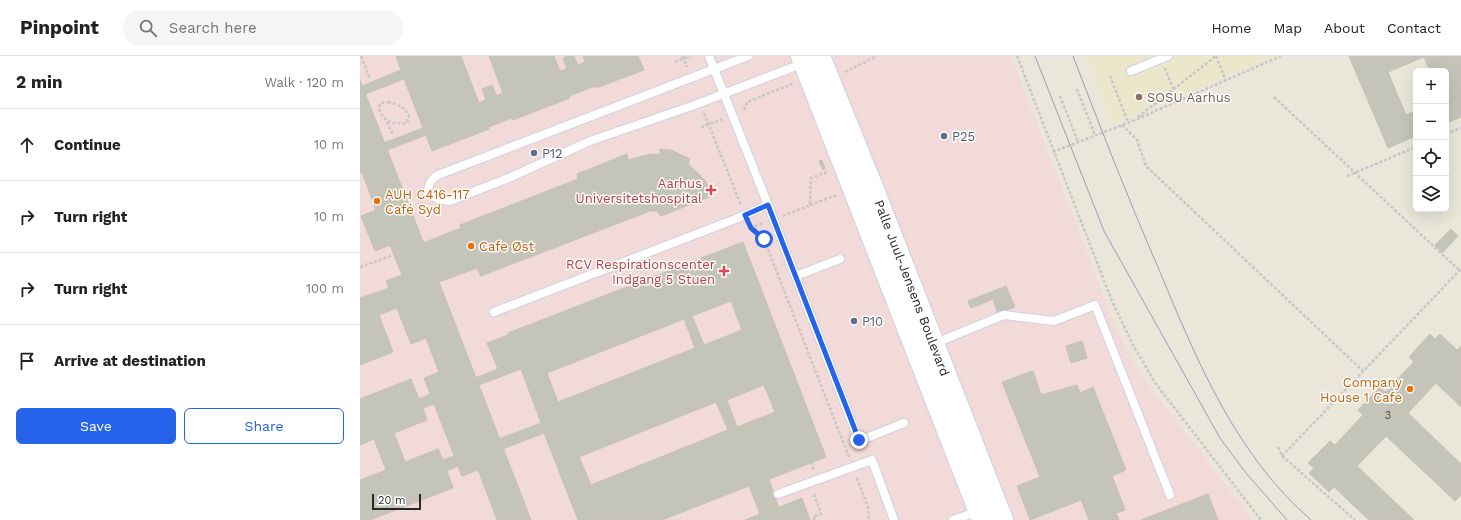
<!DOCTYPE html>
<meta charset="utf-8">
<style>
body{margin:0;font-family:"Work Sans",sans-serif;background:#f6f6f6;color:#222}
.controls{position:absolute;right:12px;top:12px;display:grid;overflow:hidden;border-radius:6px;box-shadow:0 4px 16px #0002}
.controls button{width:36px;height:36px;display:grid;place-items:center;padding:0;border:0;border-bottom:1px solid #e0e0e0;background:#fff;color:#222;font:20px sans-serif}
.scale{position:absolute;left:12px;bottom:10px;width:49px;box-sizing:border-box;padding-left:4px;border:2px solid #282828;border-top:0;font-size:11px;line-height:14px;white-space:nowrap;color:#282828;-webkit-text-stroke:3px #fff;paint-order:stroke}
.stop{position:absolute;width:12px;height:12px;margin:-9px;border:3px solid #2563eb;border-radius:50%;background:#fff}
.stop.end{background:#2563eb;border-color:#fff;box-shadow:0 1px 4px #0008}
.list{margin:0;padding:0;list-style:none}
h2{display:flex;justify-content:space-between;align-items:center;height:52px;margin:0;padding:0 16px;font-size:17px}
h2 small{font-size:13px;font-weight:400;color:#767676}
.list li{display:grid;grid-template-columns:26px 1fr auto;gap:12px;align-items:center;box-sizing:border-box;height:72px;padding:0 16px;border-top:1px solid #e0e0e0}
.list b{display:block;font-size:15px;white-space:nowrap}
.list em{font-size:13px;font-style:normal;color:#767676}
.actions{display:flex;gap:8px;padding:12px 16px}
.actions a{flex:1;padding:9px 0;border:1px solid #2563eb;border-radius:6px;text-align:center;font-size:14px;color:#2563eb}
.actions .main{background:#2563eb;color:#fff}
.icon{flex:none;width:22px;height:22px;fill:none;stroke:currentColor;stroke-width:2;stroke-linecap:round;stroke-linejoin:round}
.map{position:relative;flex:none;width:1101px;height:464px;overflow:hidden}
header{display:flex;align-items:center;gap:24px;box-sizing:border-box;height:56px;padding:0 20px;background:#fff;border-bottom:1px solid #e0e0e0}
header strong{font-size:19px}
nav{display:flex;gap:22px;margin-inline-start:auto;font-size:14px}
.search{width:280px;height:36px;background:#f6f6f6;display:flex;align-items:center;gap:10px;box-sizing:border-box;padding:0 14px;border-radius:22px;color:#767676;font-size:15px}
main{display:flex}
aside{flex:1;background:#fff}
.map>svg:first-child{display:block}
.education{fill:#ece6ca}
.medical{fill:#f1dad7}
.building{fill:#c5c4b9;stroke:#c5c2b4;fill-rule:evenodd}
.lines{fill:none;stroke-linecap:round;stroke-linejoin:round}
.service-casing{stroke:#cfd0e1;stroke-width:10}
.tertiary-casing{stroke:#cfd0e1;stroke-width:22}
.path{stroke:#c7c7c7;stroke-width:2.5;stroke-dasharray:3 2;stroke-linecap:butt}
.service{stroke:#fff;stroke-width:8}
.tertiary{stroke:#fff;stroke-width:20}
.tram{stroke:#9e9db2;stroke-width:1}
.route{stroke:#2563eb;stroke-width:5}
.education-dot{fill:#8d6e63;stroke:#fff;stroke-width:1.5}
.service-dot{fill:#5c6f8a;stroke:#fff;stroke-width:1.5}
.health-dot{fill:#e0444e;stroke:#fff;stroke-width:1.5}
.food-dot{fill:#e8710a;stroke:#fff;stroke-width:1.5}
.labels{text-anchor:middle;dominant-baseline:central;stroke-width:3;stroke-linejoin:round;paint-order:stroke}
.number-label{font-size:11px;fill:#4f4f4c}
.education-label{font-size:13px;fill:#785e54;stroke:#fff;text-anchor:start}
.service-label{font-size:13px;fill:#4e5e75;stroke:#fff;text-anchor:start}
.health-label{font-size:13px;fill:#be3a42;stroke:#fff;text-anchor:end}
.food-label{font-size:13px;fill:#c56008;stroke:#fff;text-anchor:start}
.street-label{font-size:13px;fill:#282828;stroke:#fff}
</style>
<header>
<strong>Pinpoint</strong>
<div class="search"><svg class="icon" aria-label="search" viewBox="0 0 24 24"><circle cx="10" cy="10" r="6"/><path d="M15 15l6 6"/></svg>Search here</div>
<nav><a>Home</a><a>Map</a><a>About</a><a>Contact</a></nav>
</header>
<main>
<aside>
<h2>2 min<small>Walk · 120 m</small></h2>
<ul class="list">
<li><svg class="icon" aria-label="ahead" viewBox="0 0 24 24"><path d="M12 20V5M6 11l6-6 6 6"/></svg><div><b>Continue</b></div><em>10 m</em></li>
<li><svg class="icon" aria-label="right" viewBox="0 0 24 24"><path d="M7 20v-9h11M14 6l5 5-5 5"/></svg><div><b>Turn right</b></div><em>10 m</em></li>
<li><svg class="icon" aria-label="right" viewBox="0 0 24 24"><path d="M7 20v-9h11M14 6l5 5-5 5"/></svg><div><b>Turn right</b></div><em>100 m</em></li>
<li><svg class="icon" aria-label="arrive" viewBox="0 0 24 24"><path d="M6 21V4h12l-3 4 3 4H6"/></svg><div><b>Arrive at destination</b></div></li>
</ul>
<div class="actions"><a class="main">Save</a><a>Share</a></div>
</aside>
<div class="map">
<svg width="1101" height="464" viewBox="0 0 1101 464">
<rect width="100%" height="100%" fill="#eae6da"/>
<path class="education" d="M 727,0 L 913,0 L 752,68 Z"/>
<path class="medical" d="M 0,0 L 651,0 L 755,269 L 768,296 L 784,323 L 893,464 L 0,464 Z"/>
<g class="building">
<path d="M 36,0 L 101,0 L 119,47 L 126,44 L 122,33 L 132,29 L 137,40 L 143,37 L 129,0 L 194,0 L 200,15 L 207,13 L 203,2 L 208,0 L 214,0 L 218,9 L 225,6 L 223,0 L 278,0 L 284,14 L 236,32 L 235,30 L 209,40 L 210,42 L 153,64 L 152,62 L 131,70 L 128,71 L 129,73 L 72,95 L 66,79 L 27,94 L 24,87 L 63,72 L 44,23 L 5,38 L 2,30 L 41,14 Z"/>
<path d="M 989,0 L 1101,0 L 1101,61 L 1086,67 L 1086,15 L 1070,15 L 1064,1 L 1028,16 L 1046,59 L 1056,55 L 1056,80 L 1028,92 Z"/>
<path d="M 0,24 L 79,226 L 171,464 L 137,464 L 118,414 L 102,420 L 98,410 L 64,322 L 79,316 L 66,282 L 51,288 L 26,225 L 42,219 L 30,189 L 15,195 L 1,160 L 16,154 L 2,116 L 0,117 Z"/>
<path d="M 300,93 L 311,94 L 330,103 L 328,108 L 338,117 L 347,127 L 352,140 L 301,160 L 297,155 L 290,155 L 121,220 L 117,212 L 79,226 L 63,187 L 101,172 L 100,169 L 218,123 L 217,118 L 267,98 L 268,104 L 290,98 L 300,99 Z"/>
<path d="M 462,104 L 465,113 L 463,114 L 459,105 Z"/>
<path d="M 1091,173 L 1098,180 L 1082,197 L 1075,189 Z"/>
<path d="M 383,186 L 466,401 L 397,428 L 407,456 L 442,442 L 450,464 L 385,464 L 400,458 L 389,430 L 302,464 L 218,464 L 184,377 L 143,393 L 139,383 L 181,367 L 161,313 L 119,329 L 115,322 L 158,305 L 148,277 ZM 371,245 L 382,274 L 344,289 L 332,260 ZM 324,263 L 335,292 L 198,346 L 187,317 ZM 404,329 L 415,356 L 377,371 L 367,344 ZM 356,346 L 368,374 L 231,429 L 219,401 Z"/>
<path d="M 646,230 L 655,251 L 638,258 L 633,243 L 611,252 L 608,245 Z"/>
<path d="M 29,232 L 37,252 L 19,259 L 33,296 L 0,309 L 0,242 Z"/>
<path d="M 1070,278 L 1075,283 L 1080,278 L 1097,294 L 1101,290 L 1101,351 L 1076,327 L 1048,357 L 1101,408 L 1101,439 L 1095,445 L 1026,380 L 997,410 L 1054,464 L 1009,464 L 974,431 L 969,436 L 949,417 L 954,412 L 948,407 L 970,385 L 975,389 L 1003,359 L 998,354 L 1020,331 L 1025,336 L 1054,306 L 1049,301 Z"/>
<path d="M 148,279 L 158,305 L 138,313 L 127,287 Z"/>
<path d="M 722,285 L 727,302 L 711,307 L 706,290 Z"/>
<path d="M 673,315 L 681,339 L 717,329 L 720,337 L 733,331 L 766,414 L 752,420 L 765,454 L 738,464 L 729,464 L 721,444 L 670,464 L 657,430 L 680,421 L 642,326 Z"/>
<path d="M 51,323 L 59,343 L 70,338 L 74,348 L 63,352 L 67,364 L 34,377 L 45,406 L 78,393 L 83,404 L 94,400 L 98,410 L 87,415 L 93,432 L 10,464 L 0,464 L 0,424 L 26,414 L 14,383 L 0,389 L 0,343 Z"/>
<path d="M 409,423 L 419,452 L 407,456 L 397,428 Z"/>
<path d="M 848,438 L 858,464 L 781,464 Z"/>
<path d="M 756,457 L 759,464 L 738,464 Z"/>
</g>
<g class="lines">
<defs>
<g id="service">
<path d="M 349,0 L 408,149 L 499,385 L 544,367"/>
<path d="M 388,0 L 78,119 C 71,123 68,128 68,137 L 78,143 L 90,145 L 151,121 L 230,85 L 332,50 L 444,7"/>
<path d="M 771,15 L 808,0"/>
<path d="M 436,220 L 480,203"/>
<path d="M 134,256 L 378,162 L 408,149"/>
<path d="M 573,288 L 644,259 L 694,265 L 735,249 L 810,439"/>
<path d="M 418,438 L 512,404 L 534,464"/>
<path d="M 593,464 L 619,455"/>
</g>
<g id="tertiary">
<path d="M 441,0 L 622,464"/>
<path d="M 460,0 L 511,126 L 643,464"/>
</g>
</defs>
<use href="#service" class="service-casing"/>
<use href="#tertiary" class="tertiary-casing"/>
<g class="path">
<path d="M 1,0 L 10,23"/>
<path d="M 323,0 L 327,11"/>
<path d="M 657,0 L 752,245 L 773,289 L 796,328 L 901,464"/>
<path d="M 856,0 L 866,25"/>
<path d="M 315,6 L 330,0"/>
<path d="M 805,12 L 813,33"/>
<path d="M 485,16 L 517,0"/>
<path d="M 750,20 L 768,66"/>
<path d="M 717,33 L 735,79"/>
<path d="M 700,40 L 718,86"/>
<path d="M 914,41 L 1099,214"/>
<path d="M 28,46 C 38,48 45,51 49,60 L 47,67 C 33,69 22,66 19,51 L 21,47 Z"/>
<path d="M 384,54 L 387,46 L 432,28"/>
<path d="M 344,57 L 381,149"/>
<path d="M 778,61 L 856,0"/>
<path d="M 27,66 L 33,79"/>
<path d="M 762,69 L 777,84 L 786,110 L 1003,315"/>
<path d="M 341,71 L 363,63"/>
<path d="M 1086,78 L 1101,72"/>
<path d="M 693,96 L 775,64 L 921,0"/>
<path d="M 987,120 L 1056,91"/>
<path d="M 450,149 L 477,139"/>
<path d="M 423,160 L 450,149 L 451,122 L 467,116"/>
<path d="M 390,170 L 404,183 L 489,401"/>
<path d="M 390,172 L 404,167"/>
<path d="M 0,211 L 33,199"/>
<path d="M 918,391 L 922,400 L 995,464"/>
<path d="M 922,400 L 1101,213"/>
<path d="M 451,406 L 454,414"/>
<path d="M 497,422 L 508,451 L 509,464"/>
<path d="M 454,438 L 461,458 L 453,461 L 455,464"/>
</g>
<use href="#service" class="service"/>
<use href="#tertiary" class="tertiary"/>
<g class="tram">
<path d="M 675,0 L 744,175 L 860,382 L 886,417 L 927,464"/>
<path d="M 713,0 C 741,73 769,145 800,216 C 837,305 876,399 951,464"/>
</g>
</g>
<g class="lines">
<path class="route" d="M 404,183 L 391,172 L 385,159 L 408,149 L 499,384"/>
</g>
<circle class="education-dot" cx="779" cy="41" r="4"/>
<g class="service-dot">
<circle cx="584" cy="80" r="4"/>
<circle cx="174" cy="97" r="4"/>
<circle cx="494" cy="265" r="4"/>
</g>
<g class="health-dot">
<path d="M349 128h4v4h4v4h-4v4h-4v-4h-4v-4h4z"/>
<path d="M362 209h4v4h4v4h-4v4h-4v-4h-4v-4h4z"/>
</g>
<g class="food-dot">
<circle cx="17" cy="145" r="4"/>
<circle cx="111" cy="190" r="4"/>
<circle cx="1050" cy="333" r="4"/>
</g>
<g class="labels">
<g class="number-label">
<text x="1028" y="359">3</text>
</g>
<g class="education-label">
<text x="787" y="41">SOSU Aarhus</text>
</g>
<g class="service-label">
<text x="592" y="80">P25</text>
<text x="182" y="97">P12</text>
<text x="502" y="265">P10</text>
</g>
<g class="health-label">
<text x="342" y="127">Aarhus<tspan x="342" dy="15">Universitetshospital</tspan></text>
<text x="355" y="208">RCV Respirationscenter<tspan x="355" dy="15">Indgang 5 Stuen</tspan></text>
</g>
<g class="food-label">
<text x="25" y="138">AUH C416-117<tspan x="25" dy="15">Café Syd</tspan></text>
<text x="119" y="190">Cafe Øst</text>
<text x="1042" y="326" text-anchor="end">Company<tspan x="1042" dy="15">House 1 Cafe</tspan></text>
</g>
<g class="street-label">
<text transform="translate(552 232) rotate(69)">Palle Juul-Jensens Boulevard</text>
</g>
</g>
</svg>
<div class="controls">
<button>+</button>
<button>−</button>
<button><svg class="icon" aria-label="locate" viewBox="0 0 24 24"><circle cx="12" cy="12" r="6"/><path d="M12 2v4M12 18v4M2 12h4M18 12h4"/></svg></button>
<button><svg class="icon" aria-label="layers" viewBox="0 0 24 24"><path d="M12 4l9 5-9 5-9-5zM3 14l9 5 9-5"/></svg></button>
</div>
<div class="scale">20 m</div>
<div class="stop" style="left:404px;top:183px"></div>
<div class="stop end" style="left:499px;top:384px"></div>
</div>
</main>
